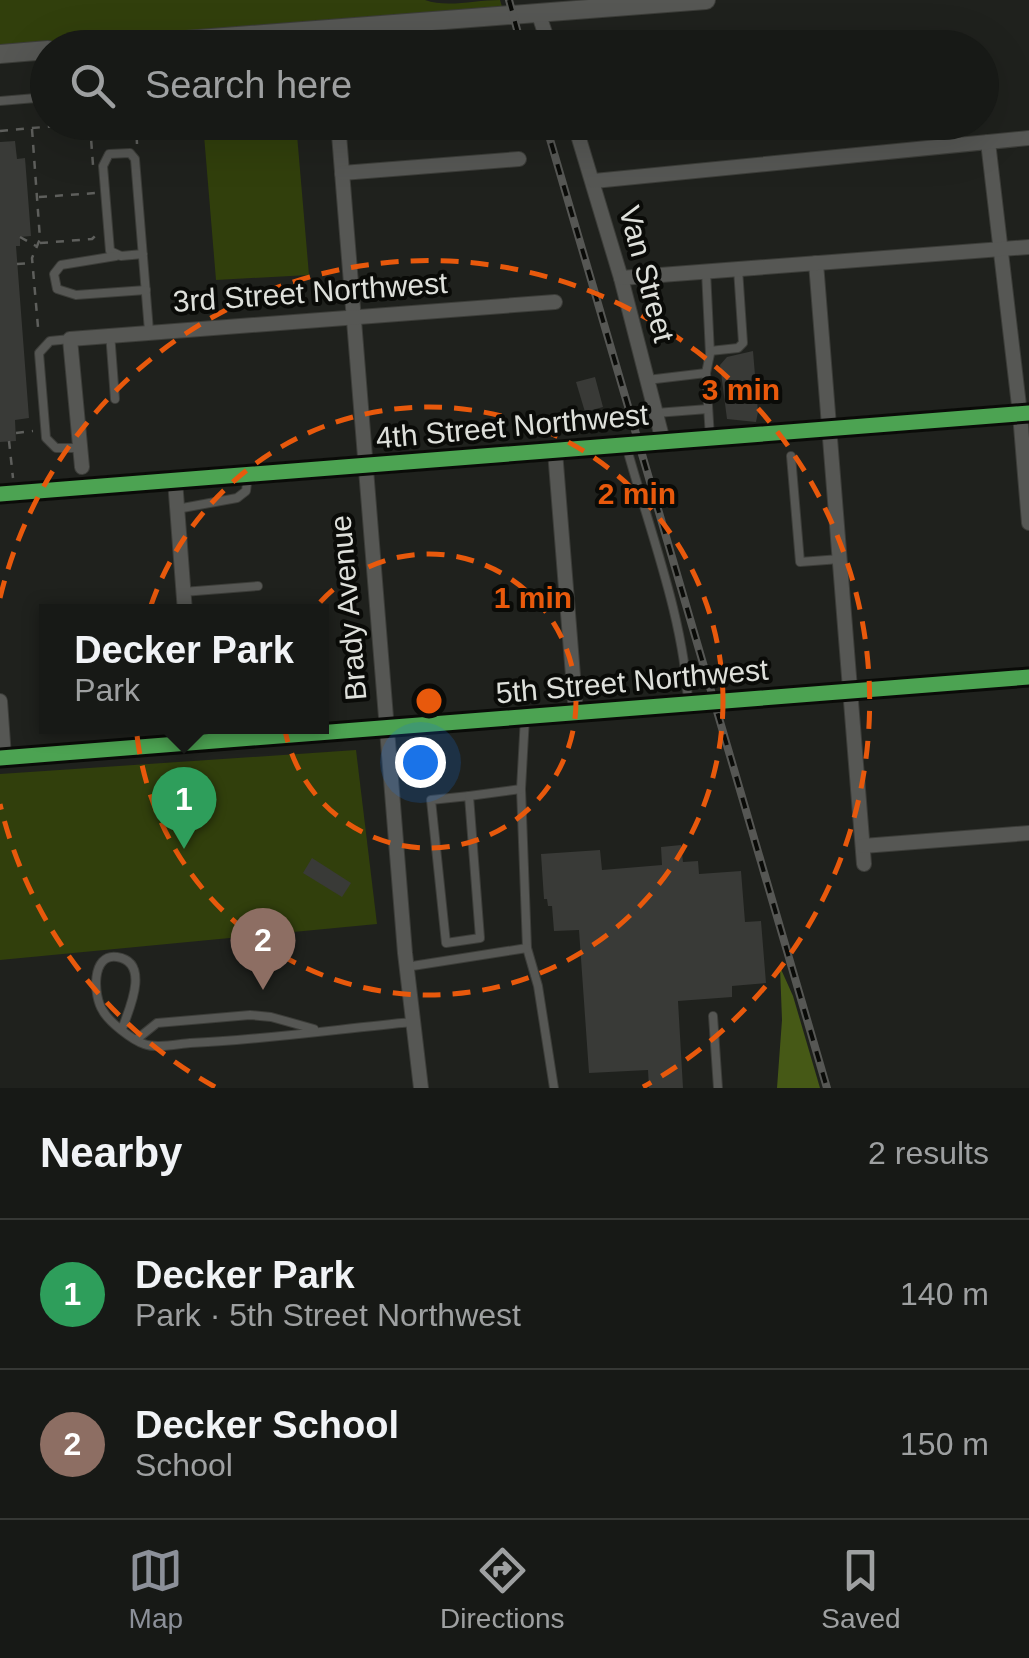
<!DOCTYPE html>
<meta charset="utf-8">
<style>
body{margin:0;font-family:Helvetica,sans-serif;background:#20221f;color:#f1f3f6}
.you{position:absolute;left:420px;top:762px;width:35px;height:35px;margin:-25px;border:8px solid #fff;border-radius:50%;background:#1a73e8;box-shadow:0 0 0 15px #1a73e833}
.badge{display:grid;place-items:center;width:65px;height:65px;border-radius:50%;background:#8c9099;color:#fff;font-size:32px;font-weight:700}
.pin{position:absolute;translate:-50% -82px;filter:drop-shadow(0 2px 5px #0008)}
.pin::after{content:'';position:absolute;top:52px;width:35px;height:30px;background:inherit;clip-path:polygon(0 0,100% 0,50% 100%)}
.popup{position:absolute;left:39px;top:604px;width:290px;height:130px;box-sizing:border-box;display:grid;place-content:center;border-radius:0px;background:#171916;filter:drop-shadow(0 2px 8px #0005);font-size:32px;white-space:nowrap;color:#9ea0a1}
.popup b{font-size:38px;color:#f1f3f6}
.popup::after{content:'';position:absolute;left:50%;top:100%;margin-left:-20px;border:20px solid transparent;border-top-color:#171916}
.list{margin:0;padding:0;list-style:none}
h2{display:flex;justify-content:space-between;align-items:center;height:130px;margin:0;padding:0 40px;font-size:42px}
h2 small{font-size:32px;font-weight:400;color:#9ea0a1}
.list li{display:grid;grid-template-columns:65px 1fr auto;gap:30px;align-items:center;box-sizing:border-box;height:150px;padding:0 40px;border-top:2px solid #363835}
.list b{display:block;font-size:38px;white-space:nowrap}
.list p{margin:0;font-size:32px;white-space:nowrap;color:#9ea0a1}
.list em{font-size:32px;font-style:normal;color:#9ea0a1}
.icon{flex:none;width:55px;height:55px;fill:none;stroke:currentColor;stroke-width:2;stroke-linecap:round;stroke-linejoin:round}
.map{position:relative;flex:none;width:1029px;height:1088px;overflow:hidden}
.search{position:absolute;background:#171916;box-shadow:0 10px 40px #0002;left:30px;right:30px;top:30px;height:110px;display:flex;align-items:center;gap:25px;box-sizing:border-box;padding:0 35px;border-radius:55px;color:#9ea0a1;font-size:38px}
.sheet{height:430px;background:#171916}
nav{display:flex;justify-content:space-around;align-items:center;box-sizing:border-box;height:140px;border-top:2px solid #363835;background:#171916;font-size:28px;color:#9ea0a1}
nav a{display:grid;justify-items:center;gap:5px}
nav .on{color:#8c9099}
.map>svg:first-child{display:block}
.green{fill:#313f0c}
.forest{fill:#465916}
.building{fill:#393a37}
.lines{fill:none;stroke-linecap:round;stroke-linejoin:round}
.service-casing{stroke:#3c3d39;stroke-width:10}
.minor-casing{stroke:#3c3d39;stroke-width:16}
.tertiary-casing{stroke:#3c3d39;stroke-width:20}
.path{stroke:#5e5f5c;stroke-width:2.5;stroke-dasharray:8 8;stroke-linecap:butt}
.service{stroke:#565754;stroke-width:8}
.minor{stroke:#565754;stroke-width:14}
.tertiary{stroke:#565754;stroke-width:18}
.rail-casing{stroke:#565754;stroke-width:8}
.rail{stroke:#0a0b08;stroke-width:4;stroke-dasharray:11;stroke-linecap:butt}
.cycleway-casing{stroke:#0a0b08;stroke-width:21}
.cycleway{stroke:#4ca352;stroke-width:15}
.ring{fill:none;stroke:#e8590c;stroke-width:5;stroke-dasharray:18 12}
.labels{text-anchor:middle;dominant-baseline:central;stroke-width:8;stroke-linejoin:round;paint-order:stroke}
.street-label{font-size:30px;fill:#dee0db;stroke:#0a0b08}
.centre{fill:#e8590c;stroke:#0a0b08;stroke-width:5}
.ring-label{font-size:30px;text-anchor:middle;font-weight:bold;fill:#e8590c;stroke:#0a0b08;stroke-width:8;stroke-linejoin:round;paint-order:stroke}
</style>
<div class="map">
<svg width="1029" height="1088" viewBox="0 0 1029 1088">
<rect width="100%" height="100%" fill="#1f211d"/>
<g class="green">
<path d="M 0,0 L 425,0 C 447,8 475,0 500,0 L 503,10 L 0,47 Z"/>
<path d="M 203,123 L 296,123 L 309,275 L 216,280 Z"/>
<path d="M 356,750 L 377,924 L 0,960 L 0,774 Z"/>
</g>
<path class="forest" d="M 780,967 L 793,996 L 820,1088 L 777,1088 L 782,1020 Z"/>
<g class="building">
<path d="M 15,141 L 17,159 L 25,158 L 31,236 L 20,237 L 20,246 L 16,246 L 29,418 L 15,420 L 16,441 L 0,442 L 0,142 Z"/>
<path d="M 753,351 L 758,412 L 756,422 L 727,419 L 720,365 L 727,357 Z"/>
<path d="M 595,377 L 603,407 L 585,412 L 576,382 Z"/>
<path d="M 681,845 L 683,862 L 698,861 L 699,874 L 741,871 L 745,922 L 761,921 L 766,983 L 732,986 L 732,997 L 678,1001 L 683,1088 L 649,1088 L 648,1070 L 589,1073 L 579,930 L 554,931 L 552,906 L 548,906 L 547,899 L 544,899 L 541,854 L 600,850 L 602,870 L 662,865 L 661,847 Z"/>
<path d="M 312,858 L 351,883 L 342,897 L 303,873 Z"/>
</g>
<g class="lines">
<defs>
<g id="service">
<path d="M 0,101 L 48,97"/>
<path d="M 143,254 L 121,256 L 110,251 L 103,166 L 109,154 L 130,153 L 135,159 L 149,331"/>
<path d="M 116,256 L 61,265 L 54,274 L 57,289 L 76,295 L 146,290"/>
<path d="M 706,271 L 710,354 L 706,373 L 710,438"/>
<path d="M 110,333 L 115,399"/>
<path d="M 70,339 L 50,341 L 39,353 L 46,438 L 56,448 L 79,448"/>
<path d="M 710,351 L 738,348 L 743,343 L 738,269"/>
<path d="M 647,380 L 706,373"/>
<path d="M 656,413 L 708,409"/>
<path d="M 626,445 C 648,526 685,621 688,704"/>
<path d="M 791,456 L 800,562 L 840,559"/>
<path d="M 177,509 L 237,498 L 246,491 L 248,475"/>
<path d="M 183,592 L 258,586"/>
<path d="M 525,717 L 521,789 L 527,948 L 538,986 L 554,1088"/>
<path d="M 469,796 L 480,938 L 446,943 L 431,800 Z"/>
<path d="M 469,796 L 521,789"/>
<path d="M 406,967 L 527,948"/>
<path d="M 713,1016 L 718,1088"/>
<path d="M 122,1029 C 129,1010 151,962 117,957 C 91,953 93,996 103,1011 C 109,1022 132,1040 144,1044 C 157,1049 177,1044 190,1043 C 264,1040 338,1029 412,1022"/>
<path d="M 137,1039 L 157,1023 L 250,1015 L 271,1017 L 314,1029"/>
</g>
<g id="minor">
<path d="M 539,15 L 550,48"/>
<path d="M 330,28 L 332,48"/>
<path d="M 338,122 L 405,953 L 421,1088"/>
<path d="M 574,122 L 621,278 L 663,441"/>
<path d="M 988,142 L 1020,414 L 1029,523"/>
<path d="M 342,173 L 519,159"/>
<path d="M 594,181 L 1029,138"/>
<path d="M 816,263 L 864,864"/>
<path d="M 621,278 L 1029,247"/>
<path d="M 555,451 L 576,713"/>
<path d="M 82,467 L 70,339 L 555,302"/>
<path d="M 175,480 L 185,612"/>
<path d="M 0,701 L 4,757"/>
<path d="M 0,758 L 1029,677"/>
<path d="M 863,846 L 1029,833"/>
</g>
<g id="tertiary">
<path d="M 82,48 L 706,0"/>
<path d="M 0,54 L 48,50"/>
<path d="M 0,494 L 1029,413"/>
</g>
</defs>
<use href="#service" class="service-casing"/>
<use href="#minor" class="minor-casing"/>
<use href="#tertiary" class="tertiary-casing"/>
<g class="path">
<path d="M 136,122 L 137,144"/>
<path d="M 90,125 L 93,165"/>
<path d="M 32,129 L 40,239 L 32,258 L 38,327 L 44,332"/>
<path d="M 0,131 L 99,122"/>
<path d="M 39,197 L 96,193"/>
<path d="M 20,237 L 36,246"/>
<path d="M 40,243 L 92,239 L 98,233"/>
<path d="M 17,264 L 31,263"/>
<path d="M 16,433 L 33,431"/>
<path d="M 9,441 L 13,478"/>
</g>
<use href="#service" class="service"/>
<use href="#minor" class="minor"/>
<use href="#tertiary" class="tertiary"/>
<defs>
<g id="rail">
<path d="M 509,0 L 522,48"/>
<path d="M 545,122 L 827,1088"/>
</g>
</defs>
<use href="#rail" class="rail-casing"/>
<use href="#rail" class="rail"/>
<defs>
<g id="cycleway">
<path d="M 0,494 L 1029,413"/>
<path d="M 0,758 L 1029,677"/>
</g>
</defs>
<use href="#cycleway" class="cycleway-casing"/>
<use href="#cycleway" class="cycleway"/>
</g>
<g class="ring">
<circle cx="429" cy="701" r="147"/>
<circle cx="429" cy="701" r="294"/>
<path d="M215 1087A441 441 0 0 1 0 804M0 598A441 441 0 1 1 643 1087"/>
</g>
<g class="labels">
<g class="street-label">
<text transform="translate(647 274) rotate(75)">Van Street</text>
<text transform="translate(310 292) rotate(-4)">3rd Street Northwest</text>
<text transform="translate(512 426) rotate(-5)">4th Street Northwest</text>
<text transform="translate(348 608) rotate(-95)">Brady Avenue</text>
<text transform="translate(632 681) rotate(-5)">5th Street Northwest</text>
</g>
</g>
<circle cx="429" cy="701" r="15" class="centre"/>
<g class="ring-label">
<text x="741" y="400">3 min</text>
<text x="637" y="504">2 min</text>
<text x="533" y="608">1 min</text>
</g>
</svg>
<div class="you"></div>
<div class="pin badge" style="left:184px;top:849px;background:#2e9e5b">1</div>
<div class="popup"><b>Decker Park</b>Park</div>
<div class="pin badge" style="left:263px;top:990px;background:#8d6e63">2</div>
<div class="search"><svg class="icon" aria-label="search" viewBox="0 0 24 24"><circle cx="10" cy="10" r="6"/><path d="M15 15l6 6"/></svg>Search here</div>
</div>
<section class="sheet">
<h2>Nearby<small>2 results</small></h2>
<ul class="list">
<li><span class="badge" style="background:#2e9e5b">1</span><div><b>Decker Park</b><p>Park · 5th Street Northwest</p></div><em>140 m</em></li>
<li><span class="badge" style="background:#8d6e63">2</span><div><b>Decker School</b><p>School</p></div><em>150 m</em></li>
</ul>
</section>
<nav>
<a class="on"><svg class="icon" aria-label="map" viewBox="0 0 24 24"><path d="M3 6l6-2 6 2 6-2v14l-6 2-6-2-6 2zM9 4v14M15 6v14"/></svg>Map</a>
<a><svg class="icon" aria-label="directions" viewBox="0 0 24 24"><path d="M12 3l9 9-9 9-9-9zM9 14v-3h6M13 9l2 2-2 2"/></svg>Directions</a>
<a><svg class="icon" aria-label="saved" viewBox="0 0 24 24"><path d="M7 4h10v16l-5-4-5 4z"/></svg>Saved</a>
</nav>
